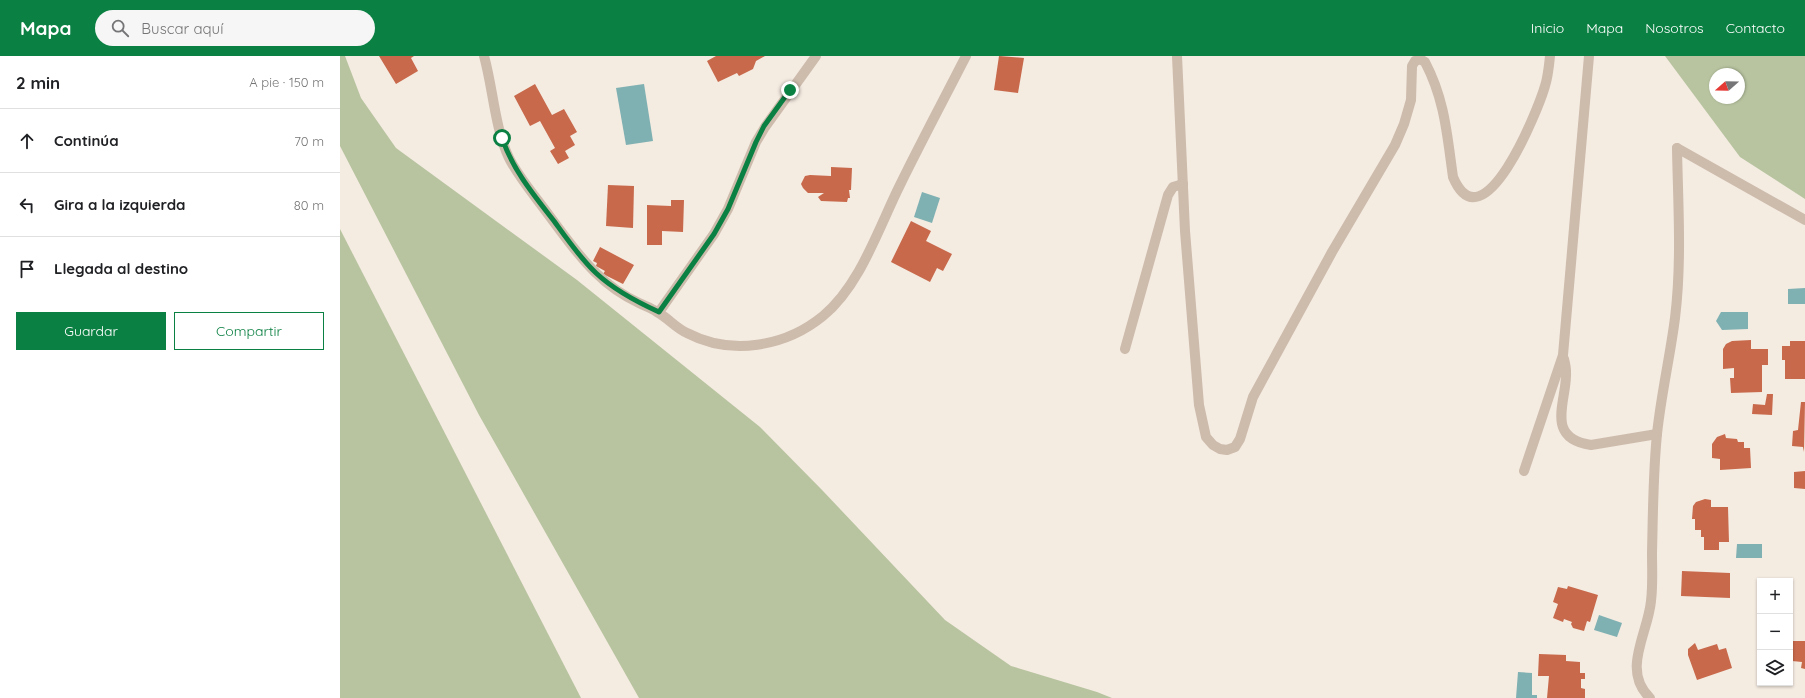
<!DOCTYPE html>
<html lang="es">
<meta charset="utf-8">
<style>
body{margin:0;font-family:Quicksand,sans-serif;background:#f6f6f6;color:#202124}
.controls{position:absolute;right:12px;bottom:12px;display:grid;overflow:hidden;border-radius:0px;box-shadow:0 1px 3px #0004}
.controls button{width:36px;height:36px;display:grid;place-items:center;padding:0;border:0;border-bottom:1px solid #e0e0e0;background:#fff;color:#202124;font:20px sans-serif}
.compass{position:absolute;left:1369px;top:12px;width:36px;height:36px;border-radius:50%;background:#fff;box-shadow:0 1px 3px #0004;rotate:250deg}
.stop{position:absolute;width:12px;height:12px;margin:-9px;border:3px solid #0b8043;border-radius:50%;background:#fff}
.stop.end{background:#0b8043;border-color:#fff;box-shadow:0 1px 4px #0008}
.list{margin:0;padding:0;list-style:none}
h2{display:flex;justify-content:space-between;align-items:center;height:52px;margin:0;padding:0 16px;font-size:17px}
h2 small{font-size:13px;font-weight:400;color:#757577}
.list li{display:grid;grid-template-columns:26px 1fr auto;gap:12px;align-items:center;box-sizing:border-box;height:64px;padding:0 16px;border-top:1px solid #e0e0e0}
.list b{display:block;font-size:15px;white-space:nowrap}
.list em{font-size:13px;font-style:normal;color:#757577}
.actions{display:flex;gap:8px;padding:12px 16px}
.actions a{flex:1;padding:9px 0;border:1px solid #0b8043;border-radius:0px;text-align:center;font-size:14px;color:#0b8043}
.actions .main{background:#0b8043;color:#fff}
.icon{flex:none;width:22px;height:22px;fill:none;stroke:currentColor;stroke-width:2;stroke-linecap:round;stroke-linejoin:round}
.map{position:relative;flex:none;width:1465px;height:642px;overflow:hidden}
header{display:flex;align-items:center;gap:24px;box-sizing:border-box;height:56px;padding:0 20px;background:#0b8043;color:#fff}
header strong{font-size:19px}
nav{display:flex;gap:22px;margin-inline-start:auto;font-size:14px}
.search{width:280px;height:36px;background:#f6f6f6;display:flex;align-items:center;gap:10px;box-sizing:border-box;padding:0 14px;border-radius:22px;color:#757577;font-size:15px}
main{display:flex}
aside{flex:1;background:#fff}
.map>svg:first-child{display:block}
.green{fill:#b8c4a0;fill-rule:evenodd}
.water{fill:#7fb0b2}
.building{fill:#c8694b}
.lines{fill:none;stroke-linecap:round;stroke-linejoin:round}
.service{stroke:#cdbbac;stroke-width:10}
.minor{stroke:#cdbbac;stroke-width:10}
.route{stroke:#0b8043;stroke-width:5}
</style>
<header>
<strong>Mapa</strong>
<div class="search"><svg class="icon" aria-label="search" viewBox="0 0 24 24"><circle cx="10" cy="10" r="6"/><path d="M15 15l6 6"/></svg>Buscar aquí</div>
<nav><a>Inicio</a><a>Mapa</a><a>Nosotros</a><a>Contacto</a></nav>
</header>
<main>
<aside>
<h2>2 min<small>A pie · 150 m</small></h2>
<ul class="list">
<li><svg class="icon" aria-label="ahead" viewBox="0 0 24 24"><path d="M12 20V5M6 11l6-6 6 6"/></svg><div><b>Continúa</b></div><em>70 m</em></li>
<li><svg class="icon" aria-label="left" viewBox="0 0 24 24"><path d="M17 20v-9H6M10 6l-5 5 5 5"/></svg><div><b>Gira a la izquierda</b></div><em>80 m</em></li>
<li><svg class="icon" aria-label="arrive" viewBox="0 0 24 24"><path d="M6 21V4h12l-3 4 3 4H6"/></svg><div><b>Llegada al destino</b></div></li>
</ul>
<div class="actions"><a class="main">Guardar</a><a>Compartir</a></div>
</aside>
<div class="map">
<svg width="1465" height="642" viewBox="0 0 1465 642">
<rect width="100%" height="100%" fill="#f4ebe1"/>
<g class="green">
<path d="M 0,0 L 5,0 L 21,42 L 56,92 L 237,224 L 420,371 L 483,435 L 605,564 L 671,610 L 757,636 L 772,642 L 299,642 L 139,359 L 0,90 Z"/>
<path d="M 1325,0 L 1465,0 L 1465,143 L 1400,101 ZM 1375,18 L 1399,18 L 1399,42 L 1375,42 Z"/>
<path d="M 0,173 L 241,642 L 0,642 Z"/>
</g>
<g class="water">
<path d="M 304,28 L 313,85 L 286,89 L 276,32 Z"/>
<path d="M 582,136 L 600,142 L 592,167 L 574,161 Z"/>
<path d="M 1465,232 L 1465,248 L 1448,248 L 1448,233 Z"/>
<path d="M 1381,256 L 1408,256 L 1408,273 L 1382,274 L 1376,265 Z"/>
<path d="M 1397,488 L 1422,488 L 1422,502 L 1396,502 Z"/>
<path d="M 1259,559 L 1282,567 L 1277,581 L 1254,574 Z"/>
<path d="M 1178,616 L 1192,617 L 1192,639 L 1197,639 L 1197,642 L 1176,642 Z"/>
</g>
<g class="building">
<path d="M 39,0 L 74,0 L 71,2 L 78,15 L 56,28 Z"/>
<path d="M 376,0 L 425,0 L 416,5 L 413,13 L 399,20 L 397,17 L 378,26 L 367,5 Z"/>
<path d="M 659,0 L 684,2 L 678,37 L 654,34 Z"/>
<path d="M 195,28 L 212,59 L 224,53 L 237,76 L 230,80 L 235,89 L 225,95 L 229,102 L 218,108 L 210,95 L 215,92 L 200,65 L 190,70 L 174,40 Z"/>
<path d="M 491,111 L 512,112 L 511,134 L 509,134 L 510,142 L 508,142 L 507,146 L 481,145 L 478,141 L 484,137 L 468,137 L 463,132 L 461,128 L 465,120 L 470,119 L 491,120 Z"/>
<path d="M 268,129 L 294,130 L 293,172 L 266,170 Z"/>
<path d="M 331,144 L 344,144 L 343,176 L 322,175 L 322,189 L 307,189 L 307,149 L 331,150 Z"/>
<path d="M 571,165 L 591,175 L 586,185 L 612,198 L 603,215 L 597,212 L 590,226 L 551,206 Z"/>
<path d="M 260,191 L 294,209 L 283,228 L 263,218 L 265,215 L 256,210 L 257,207 L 253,205 Z"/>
<path d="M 1411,284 L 1411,293 L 1428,293 L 1428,309 L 1422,309 L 1422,336 L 1391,337 L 1390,322 L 1394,322 L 1394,312 L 1383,313 L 1383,293 L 1386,288 L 1392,285 Z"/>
<path d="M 1450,285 L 1465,285 L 1465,323 L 1445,323 L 1445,304 L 1442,304 L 1442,290 L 1450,290 Z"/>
<path d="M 1427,338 L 1433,338 L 1432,359 L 1412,358 L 1413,348 L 1425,349 Z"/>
<path d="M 1461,346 L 1465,346 L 1464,396 L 1463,391 L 1452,390 L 1453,375 L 1458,374 Z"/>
<path d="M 1385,378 L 1386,382 L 1397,383 L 1398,386 L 1404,386 L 1404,392 L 1410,392 L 1411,412 L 1380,414 L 1380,403 L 1372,402 L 1372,388 L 1377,381 Z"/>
<path d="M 1465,415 L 1465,433 L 1454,432 L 1454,416 Z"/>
<path d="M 1365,443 L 1371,444 L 1371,451 L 1388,451 L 1389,486 L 1379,486 L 1379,494 L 1364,494 L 1364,481 L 1361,481 L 1361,474 L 1355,474 L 1355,463 L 1352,463 L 1353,450 L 1356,446 Z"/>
<path d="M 1342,515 L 1390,517 L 1390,542 L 1341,540 Z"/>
<path d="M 1228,530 L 1258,539 L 1250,566 L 1247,565 L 1244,575 L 1233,572 L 1231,568 L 1232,566 L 1224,563 L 1223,566 L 1213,562 L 1218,548 L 1213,546 L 1218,531 L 1227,533 Z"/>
<path d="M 1452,585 L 1465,585 L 1465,613 L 1461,612 L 1462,606 L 1452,605 Z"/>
<path d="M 1355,587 L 1358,594 L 1377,588 L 1379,594 L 1386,592 L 1392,612 L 1357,624 L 1348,599 L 1348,593 Z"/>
<path d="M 1199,598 L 1226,599 L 1226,605 L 1240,606 L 1240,617 L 1245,617 L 1245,623 L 1241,623 L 1241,632 L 1245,633 L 1245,642 L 1207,642 L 1209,620 L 1198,620 Z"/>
</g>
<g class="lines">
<g class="service">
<path d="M 144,0 C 153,32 155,73 169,102 C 179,122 195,140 208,158 C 223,178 238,200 256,217 C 268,229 284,240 299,247 C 305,250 312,252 317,256 C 328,262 336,272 347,277 C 391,300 445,291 483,260 C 520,230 539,171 560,129 C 581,86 604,43 626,0"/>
<path d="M 837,0 L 845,175 L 859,349 L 866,381 L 873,389 L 880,393 L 887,394 L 895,391 L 900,383 L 913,341 L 992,196 L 1055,89 L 1064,68 L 1071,44 L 1072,10 L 1075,5 L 1080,3 L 1085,6 C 1105,44 1107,79 1113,121 C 1143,192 1198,54 1205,30 C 1208,21 1209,10 1210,0"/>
<path d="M 319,256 L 374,178 L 388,153 L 416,86 L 425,71 L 476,0"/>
<path d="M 785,293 L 828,139 L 833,131 L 843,128"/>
<path d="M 1224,303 C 1225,307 1226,311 1226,315 C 1228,343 1203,382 1251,389 L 1317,378"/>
<path d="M 1184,415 L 1223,299 L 1249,0"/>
<path d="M 1310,642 C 1281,614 1308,578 1311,545 C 1313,529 1312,513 1312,497 C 1313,457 1313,418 1317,378 C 1321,339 1330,301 1335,262 C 1342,205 1338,148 1337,92"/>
</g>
<path class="minor" d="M 1337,92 L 1465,164"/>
</g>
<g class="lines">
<path class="route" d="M 162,82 C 173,114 193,138 214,165 C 227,183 240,202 256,217 C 274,234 297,246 319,256 L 374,178 L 388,153 L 416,86 L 424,70 L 450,34"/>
</g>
</svg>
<div class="controls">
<button>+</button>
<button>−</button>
<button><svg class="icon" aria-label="layers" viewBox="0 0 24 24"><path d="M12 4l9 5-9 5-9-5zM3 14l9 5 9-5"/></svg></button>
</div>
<svg class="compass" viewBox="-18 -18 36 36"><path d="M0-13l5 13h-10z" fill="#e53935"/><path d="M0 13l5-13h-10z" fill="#757577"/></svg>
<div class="stop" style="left:162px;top:82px"></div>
<div class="stop end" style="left:450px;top:34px"></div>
</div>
</main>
